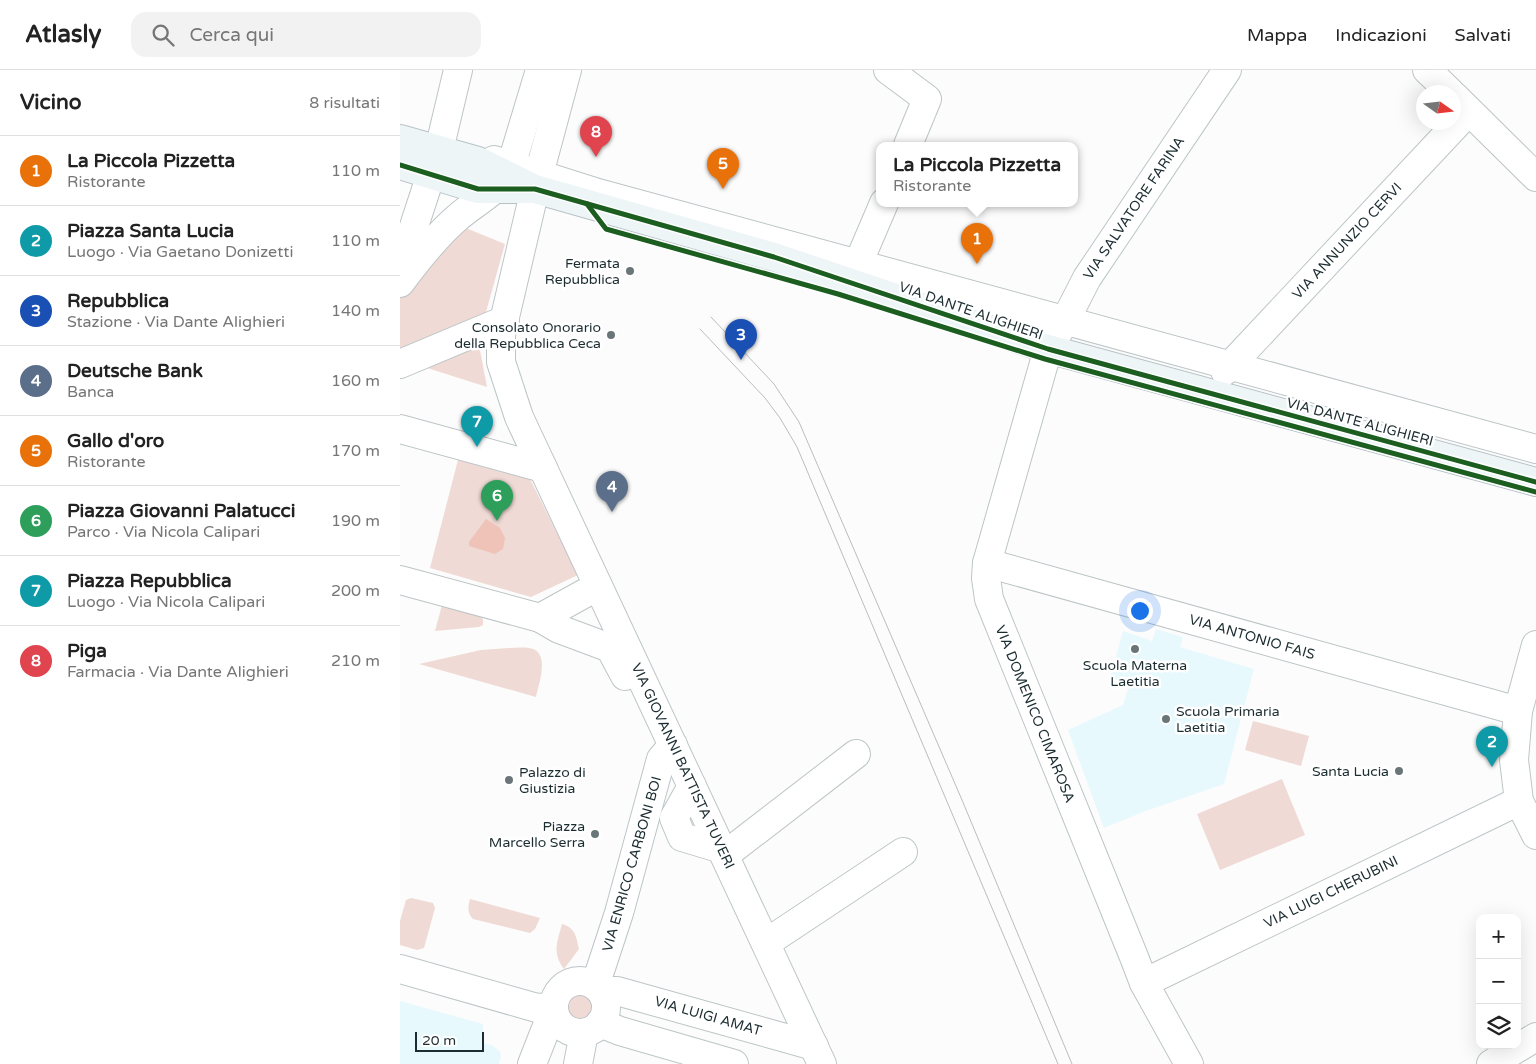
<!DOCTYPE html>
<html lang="it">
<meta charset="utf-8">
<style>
body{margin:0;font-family:"Varela Round",sans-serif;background:#f2f2f2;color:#222}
.controls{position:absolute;right:15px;bottom:15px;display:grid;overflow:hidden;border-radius:10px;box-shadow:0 5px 20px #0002}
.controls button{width:45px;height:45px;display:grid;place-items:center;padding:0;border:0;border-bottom:1px solid #e0e0e0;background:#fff;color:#222;font:25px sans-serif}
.compass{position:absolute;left:1016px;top:15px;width:45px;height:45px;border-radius:50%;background:#fff;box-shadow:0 5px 20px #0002;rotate:104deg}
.scale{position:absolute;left:15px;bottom:12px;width:69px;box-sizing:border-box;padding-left:5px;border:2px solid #1c2d31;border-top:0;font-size:14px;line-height:18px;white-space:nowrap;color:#1c2d31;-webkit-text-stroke:4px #fff;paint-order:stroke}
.you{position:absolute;left:739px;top:540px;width:18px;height:18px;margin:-12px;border:4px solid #fff;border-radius:50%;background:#1a73e8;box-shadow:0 0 0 8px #1a73e833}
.badge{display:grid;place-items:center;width:32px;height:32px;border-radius:50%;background:#0b8043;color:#fff;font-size:16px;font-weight:700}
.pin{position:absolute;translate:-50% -41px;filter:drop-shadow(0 1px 2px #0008)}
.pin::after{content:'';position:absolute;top:26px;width:18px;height:15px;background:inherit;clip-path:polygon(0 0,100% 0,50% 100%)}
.popup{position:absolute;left:476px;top:72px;width:202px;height:65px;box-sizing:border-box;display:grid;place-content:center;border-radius:10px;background:#fff;filter:drop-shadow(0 1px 4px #0005);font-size:16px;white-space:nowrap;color:#767676}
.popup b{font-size:19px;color:#222}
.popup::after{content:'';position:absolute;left:50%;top:100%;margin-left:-10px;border:10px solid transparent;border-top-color:#fff}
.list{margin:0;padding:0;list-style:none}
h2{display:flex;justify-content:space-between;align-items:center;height:65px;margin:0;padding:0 20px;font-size:21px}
h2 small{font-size:16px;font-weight:400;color:#767676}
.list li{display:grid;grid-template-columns:32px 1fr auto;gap:15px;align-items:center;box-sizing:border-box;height:70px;padding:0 20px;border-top:1px solid #e0e0e0}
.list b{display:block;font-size:19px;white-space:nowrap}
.list p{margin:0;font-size:16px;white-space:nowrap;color:#767676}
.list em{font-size:16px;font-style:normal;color:#767676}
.icon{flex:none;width:28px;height:28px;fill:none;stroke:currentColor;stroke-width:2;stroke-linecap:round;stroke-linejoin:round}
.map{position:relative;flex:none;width:1136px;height:994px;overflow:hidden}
header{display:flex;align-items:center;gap:30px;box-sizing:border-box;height:70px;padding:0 25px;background:#fff;border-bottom:1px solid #e0e0e0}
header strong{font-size:24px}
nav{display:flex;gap:28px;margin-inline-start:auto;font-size:18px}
.search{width:350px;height:45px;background:#f2f2f2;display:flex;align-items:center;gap:12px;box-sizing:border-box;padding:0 18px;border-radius:15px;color:#767676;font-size:19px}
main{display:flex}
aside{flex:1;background:#fff}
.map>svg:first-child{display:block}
.built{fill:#e8f9fe}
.green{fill:#f0dad5}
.water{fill:#efc3b7}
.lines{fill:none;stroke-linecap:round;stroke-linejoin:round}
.minor-casing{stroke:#bdc5c7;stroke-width:30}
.major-casing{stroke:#b7c3c7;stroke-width:30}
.minor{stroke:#fff;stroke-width:28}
.major{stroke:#eef5f7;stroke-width:28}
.tram{stroke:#bbbdbd;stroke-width:1}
.cycleway-casing{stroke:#fff;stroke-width:8}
.cycleway{stroke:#1b5e20;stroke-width:5}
.poi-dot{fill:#6a7578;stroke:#fff;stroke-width:2}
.labels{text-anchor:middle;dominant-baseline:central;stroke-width:5;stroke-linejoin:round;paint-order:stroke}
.street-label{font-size:14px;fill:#1c2d31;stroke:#fff}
.poi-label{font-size:14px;fill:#1c2d31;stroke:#fff;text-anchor:end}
</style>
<header>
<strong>Atlasly</strong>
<div class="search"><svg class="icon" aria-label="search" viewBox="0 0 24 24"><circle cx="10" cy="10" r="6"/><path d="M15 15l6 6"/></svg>Cerca qui</div>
<nav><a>Mappa</a><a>Indicazioni</a><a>Salvati</a></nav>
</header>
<main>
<aside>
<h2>Vicino<small>8 risultati</small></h2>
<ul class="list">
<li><span class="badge" style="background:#e8710a">1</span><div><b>La Piccola Pizzetta</b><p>Ristorante</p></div><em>110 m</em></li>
<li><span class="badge" style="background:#0f9aa8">2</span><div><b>Piazza Santa Lucia</b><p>Luogo · Via Gaetano Donizetti</p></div><em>110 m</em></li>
<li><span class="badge" style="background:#1a4fb4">3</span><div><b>Repubblica</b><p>Stazione · Via Dante Alighieri</p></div><em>140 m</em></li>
<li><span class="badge" style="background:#5c6f8a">4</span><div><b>Deutsche Bank</b><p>Banca</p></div><em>160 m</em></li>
<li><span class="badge" style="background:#e8710a">5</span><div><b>Gallo d'oro</b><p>Ristorante</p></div><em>170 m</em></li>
<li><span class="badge" style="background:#2e9e5b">6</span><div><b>Piazza Giovanni Palatucci</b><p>Parco · Via Nicola Calipari</p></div><em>190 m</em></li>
<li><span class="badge" style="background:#0f9aa8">7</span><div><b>Piazza Repubblica</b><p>Luogo · Via Nicola Calipari</p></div><em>200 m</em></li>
<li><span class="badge" style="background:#e0444e">8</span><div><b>Piga</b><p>Farmacia · Via Dante Alighieri</p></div><em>210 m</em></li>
</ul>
</aside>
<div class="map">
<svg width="1136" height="994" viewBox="0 0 1136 994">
<rect width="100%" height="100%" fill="#fcfcfc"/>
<g class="built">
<path d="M 756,559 L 783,567 L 780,577 L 854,599 L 824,714 L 743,742 L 704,758 L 668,660 L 723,635 L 730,613 L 710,608 L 723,561 L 752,571 Z"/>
<path d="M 0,931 L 83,954 L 83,969 L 85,974 L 92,975 L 100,982 L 101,986 L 99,994 L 0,994 Z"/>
</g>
<g class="green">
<path d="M 56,154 L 105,174 L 84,249 L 0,289 L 0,224 Z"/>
<path d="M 79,275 L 87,317 L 21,296 Z"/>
<path d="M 59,386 L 127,403 L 178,505 L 131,527 L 30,498 Z"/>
<path d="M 42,535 L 81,545 L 83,550 L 83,555 L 79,557 L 35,561 Z"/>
<path d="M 108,578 C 115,578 122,577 129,578 C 151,581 139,613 136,627 L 19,594 L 81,580 Z"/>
<path d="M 853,651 L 909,666 L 901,696 L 845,680 Z"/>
<path d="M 882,709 L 905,765 L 820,800 L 797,744 Z"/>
<path d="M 11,828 L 33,833 L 35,838 L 24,878 L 17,880 L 0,875 L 0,851 L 6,830 Z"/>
<path d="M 70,829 L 140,848 L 135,859 L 130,863 L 73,849 C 67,843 68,837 70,829 Z"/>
<path d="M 162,854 C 176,858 176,867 179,879 L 164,899 C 152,882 157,873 162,854 Z"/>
<path d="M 184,923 L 196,930 L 198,935 L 197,945 L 181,954 L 172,949 C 165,937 170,925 184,923 Z"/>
</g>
<path class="water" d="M 86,449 L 100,458 L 105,468 L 103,479 L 95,484 L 69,476 L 69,472 Z"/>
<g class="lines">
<defs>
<g id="minor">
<path d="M 167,0 L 135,119 L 101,264 L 101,292 L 119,347 L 422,994"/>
<path d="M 488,0 L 527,29 L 508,75"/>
<path d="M 1027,0 L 1050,22"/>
<path d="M 1054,26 L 1136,107"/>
<path d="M 94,90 L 198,123 L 1136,379"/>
<path d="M 0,199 L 39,80 L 58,0"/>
<path d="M 455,201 L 484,133"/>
<path d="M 0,213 C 17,190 35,167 57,148 C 74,133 93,124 108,106 L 140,0"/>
<path d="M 0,294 L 105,250"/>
<path d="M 825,301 L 1069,41"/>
<path d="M 0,359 L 143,398"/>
<path d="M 587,493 L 1118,641"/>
<path d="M 0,510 L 140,548 L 198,516"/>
<path d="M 140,548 L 159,559 L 210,578 L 225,606"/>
<path d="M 1136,575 L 1118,641 L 1114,690 L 1119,731 L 1136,765"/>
<path d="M 292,716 L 274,748 L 282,767 L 322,779"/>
<path d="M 325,785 L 456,684"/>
<path d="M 366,873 L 503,782"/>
<path d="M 0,899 L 137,938 L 153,937"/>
<circle cx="180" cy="937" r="26"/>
<path d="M 744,913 L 1119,731"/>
<path d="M 195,916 L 219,843 L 261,689 L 273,675"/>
<path d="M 201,921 L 217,921 L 414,976"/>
<path d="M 200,953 L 220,961 L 334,994"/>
<path d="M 132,994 L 154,938"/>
<path d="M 178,994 L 184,963"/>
<path d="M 789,994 L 744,913 L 734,887 L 589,529 L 586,508 L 587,493 L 648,279 L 665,251 L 687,208 L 827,0"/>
<path d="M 1091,994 L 1136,967"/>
</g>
<g id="major">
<path d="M 0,69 L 78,91 L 135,119 L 374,187 L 648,279 L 1136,412"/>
<path d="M 0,95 L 78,119 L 128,119"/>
</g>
</defs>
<use href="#minor" class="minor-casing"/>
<use href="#major" class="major-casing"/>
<use href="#minor" class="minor"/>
<use href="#major" class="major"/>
<g class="tram">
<path d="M 311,247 L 374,314 L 399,352 L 562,730 L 672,994"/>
<path d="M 300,259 L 365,328 L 380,348 L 397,377 L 658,994"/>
</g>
<defs>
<g id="cycleway">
<path d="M 0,95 L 78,119 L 135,119 L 374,187 L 648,279 L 1136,412"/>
<path d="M 187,134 L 206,159 L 438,224 L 645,289 L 1136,422"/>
</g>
</defs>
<use href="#cycleway" class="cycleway-casing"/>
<use href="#cycleway" class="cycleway"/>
</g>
<g class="poi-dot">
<circle cx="230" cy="201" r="5"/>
<circle cx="211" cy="265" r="5"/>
<circle cx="735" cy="579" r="5"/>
<circle cx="766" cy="649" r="5"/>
<circle cx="999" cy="701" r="5"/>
<circle cx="109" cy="710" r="5"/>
<circle cx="195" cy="764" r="5"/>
</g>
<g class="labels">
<g class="street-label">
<text transform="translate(734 138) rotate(-56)">VIA SALVATORE FARINA</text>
<text transform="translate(947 171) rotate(-47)">VIA ANNUNZIO CERVI</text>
<text transform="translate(571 241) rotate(19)">VIA DANTE ALIGHIERI</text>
<text transform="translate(960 352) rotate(15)">VIA DANTE ALIGHIERI</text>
<text transform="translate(852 567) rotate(16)">VIA ANTONIO FAIS</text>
<text transform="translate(635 644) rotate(68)">VIA DOMENICO CIMAROSA</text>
<text transform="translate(283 696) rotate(65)">VIA GIOVANNI BATTISTA TUVERI</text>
<text transform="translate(232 794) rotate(-74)">VIA ENRICO CARBONI BOI</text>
<text transform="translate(931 822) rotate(-26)">VIA LUIGI CHERUBINI</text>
<text transform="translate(308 946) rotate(16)">VIA LUIGI AMAT</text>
</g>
<g class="poi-label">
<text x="220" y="193">Fermata<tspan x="220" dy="16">Repubblica</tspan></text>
<text x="201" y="257">Consolato Onorario<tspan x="201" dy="16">della Repubblica Ceca</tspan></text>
<text x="735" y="595" text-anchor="middle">Scuola Materna<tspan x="735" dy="16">Laetitia</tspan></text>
<text x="776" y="641" text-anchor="start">Scuola Primaria<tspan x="776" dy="16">Laetitia</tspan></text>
<text x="989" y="701">Santa Lucia</text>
<text x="119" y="702" text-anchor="start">Palazzo di<tspan x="119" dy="16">Giustizia</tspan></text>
<text x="185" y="756">Piazza<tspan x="185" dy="16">Marcello Serra</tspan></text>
</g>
</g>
</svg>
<div class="controls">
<button>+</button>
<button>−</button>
<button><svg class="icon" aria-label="layers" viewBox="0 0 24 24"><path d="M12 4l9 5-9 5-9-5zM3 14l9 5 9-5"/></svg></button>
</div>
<svg class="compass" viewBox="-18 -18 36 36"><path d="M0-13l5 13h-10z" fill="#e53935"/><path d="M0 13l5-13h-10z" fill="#767676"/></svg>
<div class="scale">20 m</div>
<div class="you"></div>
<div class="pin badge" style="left:577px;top:194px;background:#e8710a">1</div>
<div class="popup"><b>La Piccola Pizzetta</b>Ristorante</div>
<div class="pin badge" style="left:1092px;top:697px;background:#0f9aa8">2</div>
<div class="pin badge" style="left:341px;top:290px;background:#1a4fb4">3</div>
<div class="pin badge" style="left:212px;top:442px;background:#5c6f8a">4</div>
<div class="pin badge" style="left:323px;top:119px;background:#e8710a">5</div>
<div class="pin badge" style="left:97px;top:451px;background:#2e9e5b">6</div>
<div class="pin badge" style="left:77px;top:377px;background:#0f9aa8">7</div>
<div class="pin badge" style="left:196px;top:87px;background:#e0444e">8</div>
</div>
</main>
